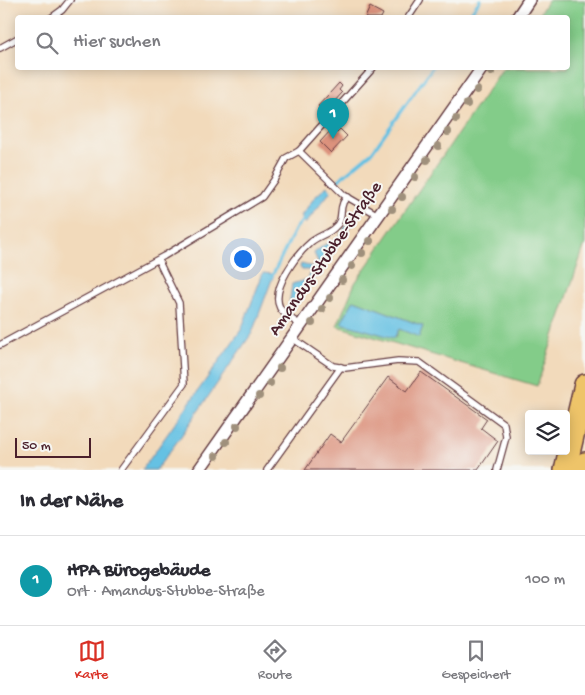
<!DOCTYPE html>
<html lang="de">
<meta charset="utf-8">
<style>
body{margin:0;font-family:"Gochi Hand",sans-serif;background:#f7f7f7;color:#2b2b33}
.controls{position:absolute;right:15px;bottom:15px;display:grid;overflow:hidden;border-radius:5px;box-shadow:0 2px 12px #0003}
.controls button{width:45px;height:45px;display:grid;place-items:center;padding:0;border:0;border-bottom:1px solid #e1e1e2;background:#fff;color:#2b2b33;font:25px sans-serif}
.scale{position:absolute;left:15px;bottom:12px;width:76px;box-sizing:border-box;padding-left:5px;border:2px solid #4a1f2b;border-top:0;font-size:14px;line-height:18px;white-space:nowrap;color:#4a1f2b;-webkit-text-stroke:4px #f6f6f2;paint-order:stroke}
.you{position:absolute;left:242px;top:258px;width:18px;height:18px;margin:-12px;border:4px solid #fff;border-radius:50%;background:#1a73e8;box-shadow:0 0 0 8px #1a73e833}
.badge{display:grid;place-items:center;width:32px;height:32px;border-radius:50%;background:#d93025;color:#fff;font-size:16px;font-weight:700}
.pin{position:absolute;translate:-50% -41px;filter:drop-shadow(0 1px 2px #0008)}
.pin::after{content:'';position:absolute;top:26px;width:18px;height:15px;background:inherit;clip-path:polygon(0 0,100% 0,50% 100%)}
.list{margin:0;padding:0;list-style:none}
h2{display:flex;justify-content:space-between;align-items:center;height:65px;margin:0;padding:0 20px;font-size:21px}
h2 small{font-size:16px;font-weight:400;color:#7c7c81}
.list li{display:grid;grid-template-columns:32px 1fr auto;gap:15px;align-items:center;box-sizing:border-box;height:90px;padding:0 20px;border-top:1px solid #e1e1e2}
.list b{display:block;font-size:19px;white-space:nowrap}
.list p{margin:0;font-size:16px;white-space:nowrap;color:#7c7c81}
.list em{font-size:16px;font-style:normal;color:#7c7c81}
.icon{flex:none;width:28px;height:28px;fill:none;stroke:currentColor;stroke-width:2;stroke-linecap:round;stroke-linejoin:round}
.map{position:relative;flex:none;width:585px;height:470px;overflow:hidden}
.search{position:absolute;background:#fff;box-shadow:0 2px 12px #0003;left:15px;right:15px;top:15px;height:55px;display:flex;align-items:center;gap:12px;box-sizing:border-box;padding:0 18px;border-radius:5px;color:#7c7c81;font-size:19px}
.sheet{height:155px;background:#fff}
nav{display:flex;justify-content:space-around;align-items:center;box-sizing:border-box;height:70px;border-top:1px solid #e1e1e2;background:#fff;font-size:14px;color:#7c7c81}
nav a{display:grid;justify-items:center;gap:2px}
nav .on{color:#d93025}
.map>svg:first-child{display:block}
.green{fill:#83cc89;stroke:#66765a;fill-rule:evenodd}
.water{fill:#65c1e3;stroke:#587087}
.lines{fill:none;stroke-linecap:round;stroke-linejoin:round}
.stream{stroke:#65c1e3;stroke-width:3}
.building{fill:#dc927d}
.service-casing{stroke:#633b41;stroke-width:8}
.minor-casing{stroke:#633b41;stroke-width:14}
.motorway-casing{stroke:#633b41;stroke-width:24}
.service{stroke:#fff;stroke-width:5.5}
.minor{stroke:#fff;stroke-width:11}
.motorway{stroke:#eec469;stroke-width:21}
.tree{fill:#9f907b}
.labels{text-anchor:middle;dominant-baseline:central;stroke-width:4;stroke-linejoin:round;paint-order:stroke}
.street-label{font-size:18px;fill:#4a1f2b;stroke:#f6f6f2}
</style>
<div class="map">
<svg width="585" height="470" viewBox="0 0 585 470">
<rect width="100%" height="100%" fill="#f6f6f2"/>
<filter id="ink" filterUnits="userSpaceOnUse"><feTurbulence type="fractalNoise" baseFrequency=".02" numOctaves="2"/><feDisplacementMap in="SourceGraphic" scale="10" xChannelSelector="R" yChannelSelector="G"/><feConvolveMatrix kernelMatrix="1 2 1 2 8 2 1 2 1" color-interpolation-filters="sRGB"/></filter>
<filter id="wash" filterUnits="userSpaceOnUse"><feTurbulence type="fractalNoise" baseFrequency=".0096" numOctaves="4" result="noise"/><feDisplacementMap in="SourceGraphic" scale="20" xChannelSelector="R" yChannelSelector="G"/><feGaussianBlur stdDeviation="1.12" result="paint"/><feColorMatrix in="noise" values="0 0 0 0 0 0 0 0 0 0 0 0 0 0 0 0 0 1.4 0 .05"/><feComposite in="paint" operator="in"/></filter>
<g filter="url(#wash)">
<rect width="100%" height="100%" fill="#f2dabb"/>
<path class="green" d="M 548,0 L 585,0 L 585,244 L 537,386 L 337,326 L 355,283 L 503,68 L 568,68 L 568,18 L 537,17 ZM 354,300 L 423,326 L 419,336 L 399,329 L 395,338 L 341,323 Z"/>
<g class="water">
<path d="M 327,186 L 331,191 L 305,224 L 301,216 L 315,197 Z"/>
<path d="M 348,223 L 351,225 L 319,270 L 317,274 L 316,274 L 290,308 L 289,306 L 292,284 L 308,279 L 311,272 L 309,270 L 302,270 L 300,267 L 301,264 L 313,267 L 318,265 L 318,262 L 314,253 L 324,245 L 336,240 Z"/>
<path d="M 263,273 L 274,274 L 252,333 L 179,439 L 156,470 L 142,470 L 241,330 Z"/>
<path d="M 354,300 L 423,326 L 419,337 L 399,329 L 394,338 L 341,323 Z"/>
</g>
<g class="lines">
<g class="stream">
<path d="M 467,18 L 480,0"/>
<path d="M 338,181 L 343,176 L 372,152 L 432,68"/>
<path d="M 271,278 L 296,228 L 305,218"/>
</g>
</g>
<g id="blocks">
<g class="building">
<path d="M 370,7 L 383,14 L 381,18 L 365,18 Z"/>
<path d="M 339,83 L 342,86 L 339,90 L 342,93 L 325,112 L 318,106 Z"/>
<path d="M 332,129 L 336,133 L 340,129 L 347,136 L 331,153 L 320,142 Z"/>
<path d="M 421,372 L 487,419 L 481,428 L 498,441 L 478,470 L 305,470 L 330,434 L 341,442 L 388,377 L 407,391 Z"/>
</g>
</g>
</g>
<g filter="url(#ink)">
<use href="#blocks" fill-opacity="0" stroke="#633b41" stroke-width="1"/>
<g class="lines">
<defs>
<g id="service">
<path d="M 51,18 L 62,10 L 70,0"/>
<path d="M 408,18 L 420,0"/>
<path d="M 0,48 L 18,38"/>
<path d="M 299,151 L 344,195 L 378,215"/>
<path d="M 301,325 C 294,320 284,316 280,308 C 270,289 297,254 311,242 C 318,236 328,234 334,228 C 344,220 339,212 343,203 C 343,202 347,197 348,197"/>
<path d="M 292,338 L 333,366 L 345,368 L 398,361 L 419,362 L 504,424 L 506,437 L 497,470"/>
<path d="M 0,345 L 164,256 L 262,197 L 274,180 L 286,158 L 299,151 L 373,68"/>
<path d="M 121,470 L 184,384 L 179,303 L 158,260"/>
<path d="M 267,470 L 341,367"/>
</g>
<g id="minor">
<path d="M 517,18 L 529,0"/>
<path d="M 199,470 L 482,68"/>
</g>
<g id="motorway">
<path d="M 565,470 L 585,385"/>
<path d="M 583,470 L 585,463"/>
</g>
</defs>
<use href="#service" class="service-casing"/>
<use href="#minor" class="minor-casing"/>
<use href="#motorway" class="motorway-casing"/>
<use href="#service" class="service"/>
<use href="#minor" class="minor"/>
<use href="#motorway" class="motorway"/>
</g>
<g class="tree">
<circle cx="491" cy="72" r="4"/>
<circle cx="477" cy="90" r="4"/>
<circle cx="467" cy="104" r="4"/>
<circle cx="456" cy="119" r="4"/>
<circle cx="448" cy="132" r="4"/>
<circle cx="438" cy="146" r="4"/>
<circle cx="427" cy="160" r="4"/>
<circle cx="415" cy="177" r="4"/>
<circle cx="402" cy="197" r="4"/>
<circle cx="392" cy="209" r="4"/>
<circle cx="370" cy="241" r="4"/>
<circle cx="362" cy="253" r="4"/>
<circle cx="352" cy="266" r="4"/>
<circle cx="342" cy="280" r="4"/>
<circle cx="330" cy="298" r="4"/>
<circle cx="322" cy="309" r="4"/>
<circle cx="312" cy="323" r="4"/>
<circle cx="280" cy="368" r="4"/>
<circle cx="270" cy="383" r="4"/>
<circle cx="259" cy="396" r="4"/>
<circle cx="237" cy="426" r="4"/>
<circle cx="226" cy="442" r="4"/>
<circle cx="216" cy="456" r="4"/>
</g>
</g>
<g class="labels">
<g class="street-label">
<text transform="translate(326 259) rotate(-55)">Amandus-Stubbe-Straße</text>
</g>
</g>
</svg>
<div class="controls">
<button><svg class="icon" aria-label="layers" viewBox="0 0 24 24"><path d="M12 4l9 5-9 5-9-5zM3 14l9 5 9-5"/></svg></button>
</div>
<div class="scale">50 m</div>
<div class="you"></div>
<div class="pin badge" style="left:333px;top:139px;background:#0f9aa8">1</div>
<div class="search"><svg class="icon" aria-label="search" viewBox="0 0 24 24"><circle cx="10" cy="10" r="6"/><path d="M15 15l6 6"/></svg>Hier suchen</div>
</div>
<section class="sheet">
<h2>In der Nähe<small></small></h2>
<ul class="list">
<li><span class="badge" style="background:#0f9aa8">1</span><div><b>HPA Bürogebäude</b><p>Ort · Amandus-Stubbe-Straße</p></div><em>100 m</em></li>
</ul>
</section>
<nav>
<a class="on"><svg class="icon" aria-label="map" viewBox="0 0 24 24"><path d="M3 6l6-2 6 2 6-2v14l-6 2-6-2-6 2zM9 4v14M15 6v14"/></svg>Karte</a>
<a><svg class="icon" aria-label="directions" viewBox="0 0 24 24"><path d="M12 3l9 9-9 9-9-9zM9 14v-3h6M13 9l2 2-2 2"/></svg>Route</a>
<a><svg class="icon" aria-label="saved" viewBox="0 0 24 24"><path d="M7 4h10v16l-5-4-5 4z"/></svg>Gespeichert</a>
</nav>
